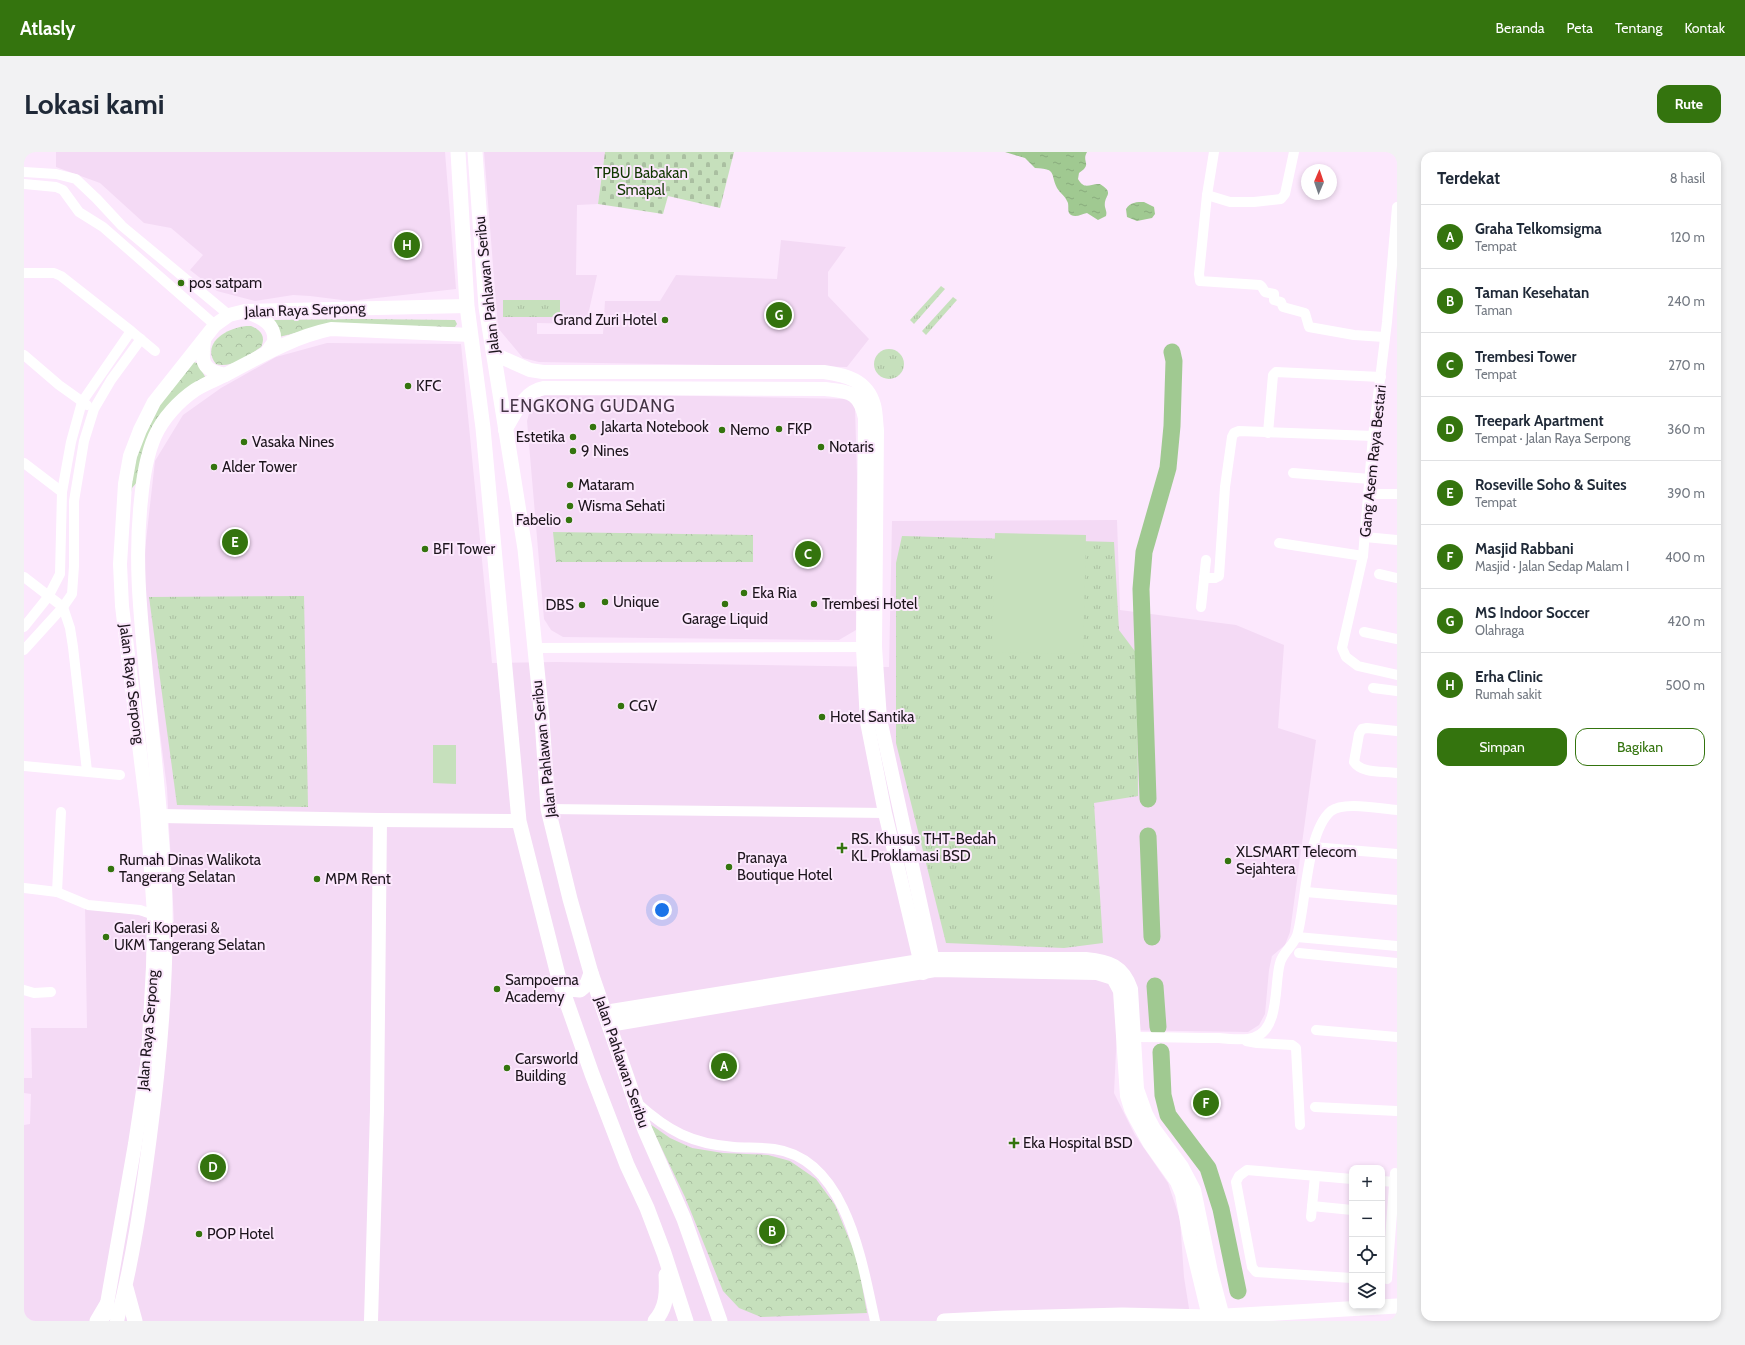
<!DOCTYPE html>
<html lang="id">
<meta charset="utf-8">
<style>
body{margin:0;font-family:Cabin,sans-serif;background:#f2f2f3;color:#1f2937}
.controls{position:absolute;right:12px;bottom:12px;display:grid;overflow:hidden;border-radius:8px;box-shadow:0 2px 6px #0003}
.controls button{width:36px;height:36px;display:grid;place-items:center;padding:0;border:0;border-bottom:1px solid #e0e1e3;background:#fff;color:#1f2937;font:20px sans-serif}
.compass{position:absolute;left:1277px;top:12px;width:36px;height:36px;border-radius:50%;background:#fff;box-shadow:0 2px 6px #0003;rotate:2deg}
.you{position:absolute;left:638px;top:758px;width:14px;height:14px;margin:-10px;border:3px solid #fff;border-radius:50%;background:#1a73e8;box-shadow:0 0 0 6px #1a73e833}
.badge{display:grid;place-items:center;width:26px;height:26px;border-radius:50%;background:#34740e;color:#fff;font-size:13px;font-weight:700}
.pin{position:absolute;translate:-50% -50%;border:2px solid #fff;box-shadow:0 1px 4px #0006}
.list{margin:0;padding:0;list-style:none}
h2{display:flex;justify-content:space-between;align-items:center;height:52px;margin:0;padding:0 16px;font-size:17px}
h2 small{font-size:13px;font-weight:400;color:#747a83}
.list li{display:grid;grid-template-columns:26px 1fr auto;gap:12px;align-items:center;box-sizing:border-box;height:64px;padding:0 16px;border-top:1px solid #e0e1e3}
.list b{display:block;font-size:15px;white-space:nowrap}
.list p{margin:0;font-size:13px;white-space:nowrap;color:#747a83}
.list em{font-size:13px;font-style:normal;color:#747a83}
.actions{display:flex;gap:8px;padding:12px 16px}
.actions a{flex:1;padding:9px 0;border:1px solid #34740e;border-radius:12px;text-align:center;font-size:14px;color:#34740e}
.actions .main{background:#34740e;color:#fff}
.icon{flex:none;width:22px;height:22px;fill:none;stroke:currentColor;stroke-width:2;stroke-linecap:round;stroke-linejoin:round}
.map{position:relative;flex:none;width:1373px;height:1169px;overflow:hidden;border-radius:12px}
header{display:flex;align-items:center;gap:24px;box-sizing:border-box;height:56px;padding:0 20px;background:#34740e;color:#fff}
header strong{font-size:19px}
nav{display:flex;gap:22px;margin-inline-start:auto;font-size:14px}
.intro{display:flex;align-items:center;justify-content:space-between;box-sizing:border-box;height:96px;padding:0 24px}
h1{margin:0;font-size:28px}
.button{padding:10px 18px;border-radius:12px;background:#34740e;color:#fff;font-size:14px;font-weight:700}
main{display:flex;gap:24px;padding:0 24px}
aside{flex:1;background:#fff;border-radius:12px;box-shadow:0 2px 6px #0003}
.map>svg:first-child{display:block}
.built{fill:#f4daf5}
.grass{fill:url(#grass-tufts)}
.cemetery{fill:url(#cemetery-stones)}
.park{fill:url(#park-crowns)}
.garden{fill:#c6e0bc}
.water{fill:url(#water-ripples)}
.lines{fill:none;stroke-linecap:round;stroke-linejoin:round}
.river{stroke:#a0c991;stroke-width:17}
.street{stroke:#fff;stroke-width:10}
.secondary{stroke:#fff;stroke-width:14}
.primary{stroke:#fff;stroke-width:15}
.poi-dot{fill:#34740e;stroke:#fce8fd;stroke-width:1.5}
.labels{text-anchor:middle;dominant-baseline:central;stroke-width:4;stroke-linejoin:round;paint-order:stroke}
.park-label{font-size:15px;fill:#113700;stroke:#fce8fd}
.poi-label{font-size:15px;fill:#1d151d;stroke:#fce8fd;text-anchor:start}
.street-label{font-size:15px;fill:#1d151d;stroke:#fce8fd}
.quarter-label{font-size:17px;letter-spacing:1px;fill:#453546;stroke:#fce8fd}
</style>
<header>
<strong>Atlasly</strong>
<nav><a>Beranda</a><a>Peta</a><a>Tentang</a><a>Kontak</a></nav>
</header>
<div class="intro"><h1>Lokasi kami</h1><a class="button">Rute</a></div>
<main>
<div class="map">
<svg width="1373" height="1169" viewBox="0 0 1373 1169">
<defs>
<pattern id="grass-tufts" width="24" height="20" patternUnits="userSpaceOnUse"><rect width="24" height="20" fill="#c6e0bc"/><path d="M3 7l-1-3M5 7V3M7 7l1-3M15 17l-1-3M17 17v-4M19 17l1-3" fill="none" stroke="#aabfa1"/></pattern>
<pattern id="cemetery-stones" width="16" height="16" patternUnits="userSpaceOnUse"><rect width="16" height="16" fill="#c6e0bc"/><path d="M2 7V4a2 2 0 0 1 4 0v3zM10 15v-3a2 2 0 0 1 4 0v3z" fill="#aabfa1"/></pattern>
<pattern id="park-crowns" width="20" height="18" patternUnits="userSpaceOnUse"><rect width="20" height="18" fill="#c6e0bc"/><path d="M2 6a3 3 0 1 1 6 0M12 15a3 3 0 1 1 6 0" fill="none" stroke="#aabfa1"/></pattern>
<pattern id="water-ripples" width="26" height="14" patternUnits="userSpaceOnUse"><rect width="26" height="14" fill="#a0c991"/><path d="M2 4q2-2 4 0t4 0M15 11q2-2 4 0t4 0" fill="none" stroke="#89ac7d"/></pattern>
</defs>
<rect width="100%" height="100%" fill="#fce8fd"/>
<g class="built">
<path d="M 32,0 L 421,0 L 432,137 L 326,149 L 286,144 L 269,143 L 231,149 L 193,139 L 166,118 L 179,103 L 147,76 L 120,71 L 76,31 L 32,15 Z"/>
<path d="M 460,0 L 581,0 L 574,52 L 553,53 L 552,123 L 573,123 L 562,172 L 513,171 L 513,182 L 579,182 L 581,149 L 636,149 L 652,123 L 753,127 L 757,88 L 822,95 L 804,120 L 804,144 L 845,187 L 823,215 L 515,210 L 499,206 L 474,176 Z"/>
<path d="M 303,191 L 437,192 L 468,511 L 532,510 L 865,515 L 868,369 L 1093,368 L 1096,458 L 1212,473 L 1260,493 L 1254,576 L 1292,588 L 1266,780 L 1261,793 L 1248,804 L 1245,818 L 1241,862 L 1235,873 L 1224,880 L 1093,878 L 1090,941 L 1111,983 L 1144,1031 L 1156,1067 L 1160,1125 L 1167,1169 L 0,1169 L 0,973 L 6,972 L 7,942 L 0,941 L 0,926 L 8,926 L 7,876 L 63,876 L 61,753 L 150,770 L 143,636 L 117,433 L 131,309 L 159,263 L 197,236 L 252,205 Z"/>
<path d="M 531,241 L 825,247 L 831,256 L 833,324 L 832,478 L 815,488 L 539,485 L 527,478 L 520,467 L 503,269 L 507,254 L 517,244 Z"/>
</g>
<g class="grass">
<path d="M 917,134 L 921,137 L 890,172 L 886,168 Z"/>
<path d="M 929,145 L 933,148 L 902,183 L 898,179 Z"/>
<rect x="479" y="148" width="57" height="17"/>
<circle cx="865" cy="212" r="15"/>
<path d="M 878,384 L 1090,390 L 1095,478 L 1113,502 L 1114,644 L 1070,651 L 1079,791 L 1040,796 L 922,791 L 872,591 L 872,411 Z"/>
<path d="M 280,444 L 284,655 L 153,653 L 125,445 Z"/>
</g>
<path class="cemetery" d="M 581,0 L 710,0 L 696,56 L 644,44 L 639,62 L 574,52 Z"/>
<g class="park">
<path d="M 338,167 L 431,168 L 433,172 L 431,175 L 324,174 L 287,177 L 255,185 L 250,168 Z"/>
<path d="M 227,174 C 237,178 242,185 237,195 C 226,203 206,217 192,212 C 175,190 207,173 227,174 Z"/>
<path d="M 169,210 L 173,211 L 183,228 L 158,246 L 114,329 L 108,336 L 103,356 L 101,354 L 118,283 L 134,254 Z"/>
<path d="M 529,380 L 729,383 L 729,410 L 532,410 Z"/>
<path d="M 626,972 L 646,986 L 668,996 L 699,1001 L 744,1003 L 766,1009 L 792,1027 L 811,1053 L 833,1106 L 843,1161 L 737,1165 L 715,1156 L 699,1139 L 661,1045 Z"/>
</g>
<g class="garden">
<path d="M 971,381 L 1062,383 L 1059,502 L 968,500 Z"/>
<path d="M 409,593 L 432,593 L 432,632 L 409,631 Z"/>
</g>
<g class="water">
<path d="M 981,0 L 1063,0 C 1057,10 1069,12 1055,21 L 1054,27 C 1061,39 1066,31 1076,32 C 1092,42 1079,43 1081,55 C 1082,59 1083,60 1082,64 L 1074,68 L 1063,61 C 1058,62 1052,66 1047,63 C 1042,60 1046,53 1043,49 C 1041,44 1036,41 1033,36 C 1026,21 1033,17 1011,16 L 1001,6 Z"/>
<path d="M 1120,50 L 1130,55 L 1131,62 L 1128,66 L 1113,69 L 1103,65 L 1102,57 C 1106,50 1113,50 1120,50 Z"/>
</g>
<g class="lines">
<g class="river">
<path d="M 1124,647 L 1117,437 L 1120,400 L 1144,316 L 1148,274 L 1150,209 L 1148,200"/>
<path d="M 1124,684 L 1128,785"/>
<path d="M 1131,834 L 1134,875"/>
<path d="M 1137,900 L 1139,943 L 1144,963 L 1184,1016 L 1197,1057 L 1214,1139"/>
</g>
<g class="street">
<path d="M 1190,0 L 1183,43 L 1175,122 L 1176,129 L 1236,133 L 1238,135 L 1241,140 L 1250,142 L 1250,148 L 1257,150 L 1259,155 L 1281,161 L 1285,175 L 1330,183 L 1360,185"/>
<path d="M 0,20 L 32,22 L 52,27 L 72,46 L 98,74 L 205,163"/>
<path d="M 0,32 L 32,35 L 39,38 L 55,60 L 79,75 L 191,173"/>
<path d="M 1183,43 L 1206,50 L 1230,50 L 1257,47 L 1261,42 L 1270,0"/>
<path d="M 1373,55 L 1363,170 L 1349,284 L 1339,404 L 1318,496 L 1322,505 L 1334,514 L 1373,523"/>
<path d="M 0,121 L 30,121 L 37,124 L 107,179 L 131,199"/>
<path d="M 0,203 L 35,233 L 63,253"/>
<path d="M 1244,281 L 1249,223 L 1252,220 L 1357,225"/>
<path d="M 0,311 L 38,340"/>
<path d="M 1269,321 L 1346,327"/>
<path d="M 1344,342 L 1373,342"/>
<path d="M 1341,385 L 1373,388"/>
<path d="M 1255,391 L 1339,404"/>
<path d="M 1355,422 L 1373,426"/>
<path d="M 0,425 L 39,455 L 46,476 L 49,495 L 63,619"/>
<path d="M 1180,426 L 1191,426 L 1195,424 L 1201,335 L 1208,285 L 1210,281 L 1215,279 L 1349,284"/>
<path d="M 1177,455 L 1182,408"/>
<path d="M 0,475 L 24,445 L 36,422 L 38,340 L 47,290 L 58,250 L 107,179"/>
<path d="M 1340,480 L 1373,487"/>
<path d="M 511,496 L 845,495"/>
<path d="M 0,498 L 39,455 L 48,442 L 50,414 L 50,349 L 60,289 L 70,257 L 87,228 L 117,187"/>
<path d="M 1349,536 L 1373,539"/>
<path d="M 1373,579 L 1343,576 L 1338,577 L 1335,582 L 1330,610 C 1338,622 1359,619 1373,621"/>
<path d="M 0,614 L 96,623"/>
<path d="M 524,657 L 861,661"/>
<path d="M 1289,695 L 1373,702"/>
<path d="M 0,736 L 33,740 L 64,753 L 116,758 L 130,763"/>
<path d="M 33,740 L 37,660"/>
<path d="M 1282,740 L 1373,748"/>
<path d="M 1273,785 L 1373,794"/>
<path d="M 1275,801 L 1373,811"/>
<path d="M 0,838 L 10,841 L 27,840"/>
<path d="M 1292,878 L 1373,885"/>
<path d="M 1110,885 C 1138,885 1166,886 1195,886 C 1204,887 1222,889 1231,885 C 1256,876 1250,832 1256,811 C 1259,799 1272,792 1274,780 C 1282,749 1283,679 1307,659 C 1320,649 1357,657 1373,658"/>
<path d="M 1222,889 L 1233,891 L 1268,893 L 1272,896 L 1276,973"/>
<path d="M 613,951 C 644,979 668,992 710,995 C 723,996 737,995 750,997 C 823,1007 838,1111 851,1169"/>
<path d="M 1291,955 L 1373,959"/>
<path d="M 1328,1027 L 1223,1018 L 1215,1024 L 1212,1030 L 1228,1115 L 1232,1120 L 1328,1126"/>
<path d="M 1358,1029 L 1370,1030"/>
<path d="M 1288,1054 L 1328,1058"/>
<path d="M 1287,1065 L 1291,1024"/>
<path d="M 1363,1127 L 1371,1021"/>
</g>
<g class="secondary">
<path d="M 225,161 C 239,166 252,173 250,190 L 243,200"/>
<path d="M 180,189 C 177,210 178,218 201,223"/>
<path d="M 470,202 L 506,218 L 519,220 L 800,220 C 822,223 843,228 850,253 C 852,260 852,270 853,278 L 851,495 L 856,567 L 911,818"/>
<path d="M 481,278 C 492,261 499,240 520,236 L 801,237 C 825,240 835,239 841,266 L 839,496 L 843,570 L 861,661 L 899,821"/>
<path d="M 137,664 L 356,668 L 495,669"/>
<path d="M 581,860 L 908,807 L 1062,807 C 1085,809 1099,814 1107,837 L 1113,937 L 1122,962 L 1130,977 L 1158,1015 L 1170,1038 L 1187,1120 L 1200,1169"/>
<path d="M 585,873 L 911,818 L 1073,821 L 1089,826 L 1096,839 L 1103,944 L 1107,957 L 1112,967 L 1126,992 L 1153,1030 L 1158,1042 L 1166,1086 L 1186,1169"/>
<path d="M 81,1163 L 111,992 L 124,906 L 129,815 L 130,763 L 123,658 L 98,454 L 96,412 L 101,332 L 106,304 L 116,278 L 130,250 L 191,173 L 205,163 L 221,159 L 443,154"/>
<path d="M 93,1169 C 109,1108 118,1046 126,984 C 137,901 144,818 141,735 C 138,666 130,599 123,531 C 117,468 110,411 117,348 C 119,326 122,304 131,284 C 139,266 155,249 171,238 C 180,232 191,228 201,223 C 235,205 269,185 307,177 L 447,183"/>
<path d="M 347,1169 L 353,958 L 356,668"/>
</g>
<g class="primary">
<path d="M 434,0 L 443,154 L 459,276 L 495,669 L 536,831 L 568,922 L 603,1013 L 623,1056 L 640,1101 L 662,1169"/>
<path d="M 451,0 L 462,155 L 501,397 L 518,567 L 524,657 L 546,747 L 567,821 L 621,978 L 660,1067 L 696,1169"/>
<path d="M 536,831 L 545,837 L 556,838 L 563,832 L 567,821"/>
<path d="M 102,1136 L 111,1169"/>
<path d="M 73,1169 L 83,1152"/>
<path d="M 631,1169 C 643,1155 643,1140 642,1123"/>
<path d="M 920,1169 L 981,1166 L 1098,1163 L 1185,1165 L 1373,1154"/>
</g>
</g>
<g class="poi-dot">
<circle cx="157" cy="131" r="4"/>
<circle cx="641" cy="168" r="4"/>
<circle cx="384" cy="234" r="4"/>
<circle cx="569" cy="275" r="4"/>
<circle cx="755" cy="277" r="4"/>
<circle cx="698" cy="278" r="4"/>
<circle cx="549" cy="285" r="4"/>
<circle cx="220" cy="290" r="4"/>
<circle cx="797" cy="295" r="4"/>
<circle cx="549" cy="299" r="4"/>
<circle cx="190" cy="315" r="4"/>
<circle cx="546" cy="333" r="4"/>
<circle cx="546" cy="354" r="4"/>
<circle cx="545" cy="368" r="4"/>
<circle cx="401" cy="397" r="4"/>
<circle cx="720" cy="441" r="4"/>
<circle cx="581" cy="450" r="4"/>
<circle cx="701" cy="452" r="4"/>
<circle cx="790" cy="452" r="4"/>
<circle cx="558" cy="453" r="4"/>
<circle cx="597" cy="554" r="4"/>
<circle cx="798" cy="565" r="4"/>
<path d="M816 690h4v4h4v4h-4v4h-4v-4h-4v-4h4z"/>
<circle cx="1204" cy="709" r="4"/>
<circle cx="705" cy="715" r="4"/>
<circle cx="87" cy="717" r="4"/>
<circle cx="293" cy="727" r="4"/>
<circle cx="82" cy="785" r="4"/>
<circle cx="473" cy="837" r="4"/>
<circle cx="483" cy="916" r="4"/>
<path d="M988 985h4v4h4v4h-4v4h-4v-4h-4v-4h4z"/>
<circle cx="175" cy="1082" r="4"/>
</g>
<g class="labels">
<g class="park-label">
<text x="617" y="21">TPBU Babakan<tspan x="617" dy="17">Smapal</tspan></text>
</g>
<g class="poi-label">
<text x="165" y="131">pos satpam</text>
<text x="633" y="168" text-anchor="end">Grand Zuri Hotel</text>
<text x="392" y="234">KFC</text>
<text x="577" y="275">Jakarta Notebook</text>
<text x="763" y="277">FKP</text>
<text x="706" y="278">Nemo</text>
<text x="541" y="285" text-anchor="end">Estetika</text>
<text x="228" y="290">Vasaka Nines</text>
<text x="805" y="295">Notaris</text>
<text x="557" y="299">9 Nines</text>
<text x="198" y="315">Alder Tower</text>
<text x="554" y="333">Mataram</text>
<text x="554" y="354">Wisma Sehati</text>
<text x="537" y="368" text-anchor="end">Fabelio</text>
<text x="409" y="397">BFI Tower</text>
<text x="728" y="441">Eka Ria</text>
<text x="589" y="450">Unique</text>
<text x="798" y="452">Trembesi Hotel</text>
<text x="550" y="453" text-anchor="end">DBS</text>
<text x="701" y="467" text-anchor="middle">Garage Liquid</text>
<text x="605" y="554">CGV</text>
<text x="806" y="565">Hotel Santika</text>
<text x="827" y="687">RS. Khusus THT-Bedah<tspan x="827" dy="17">KL Proklamasi BSD</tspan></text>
<text x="1212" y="700">XLSMART Telecom<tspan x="1212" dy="17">Sejahtera</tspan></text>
<text x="713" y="706">Pranaya<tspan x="713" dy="17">Boutique Hotel</tspan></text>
<text x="95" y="708">Rumah Dinas Walikota<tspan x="95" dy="17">Tangerang Selatan</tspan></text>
<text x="301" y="727">MPM Rent</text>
<text x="90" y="776">Galeri Koperasi &amp;<tspan x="90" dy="17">UKM Tangerang Selatan</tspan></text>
<text x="481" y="828">Sampoerna<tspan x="481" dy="17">Academy</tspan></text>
<text x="491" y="907">Carsworld<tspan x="491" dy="17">Building</tspan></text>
<text x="999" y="991">Eka Hospital BSD</text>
<text x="183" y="1082">POP Hotel</text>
</g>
<g class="street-label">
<text transform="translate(463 133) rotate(-96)">Jalan Pahlawan Seribu</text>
<text transform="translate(281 158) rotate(-2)">Jalan Raya Serpong</text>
<text transform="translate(1349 309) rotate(-84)">Gang Asem Raya Bestari</text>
<text transform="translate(108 532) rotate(83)">Jalan Raya Serpong</text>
<text transform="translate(520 597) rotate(-96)">Jalan Pahlawan Seribu</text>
<text transform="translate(124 878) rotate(-85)">Jalan Raya Serpong</text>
<text transform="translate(598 910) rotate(71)">Jalan Pahlawan Seribu</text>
</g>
<g class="quarter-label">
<text x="564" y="254">LENGKONG GUDANG</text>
</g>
</g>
</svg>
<div class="controls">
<button>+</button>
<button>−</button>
<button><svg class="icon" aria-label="locate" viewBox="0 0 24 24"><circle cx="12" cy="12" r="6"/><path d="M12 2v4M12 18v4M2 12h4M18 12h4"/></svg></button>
<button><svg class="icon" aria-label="layers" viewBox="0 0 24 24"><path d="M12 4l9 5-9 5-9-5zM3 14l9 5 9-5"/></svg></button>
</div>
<svg class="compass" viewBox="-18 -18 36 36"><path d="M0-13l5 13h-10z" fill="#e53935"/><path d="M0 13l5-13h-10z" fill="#747a83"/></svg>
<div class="you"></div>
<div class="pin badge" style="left:700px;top:914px">A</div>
<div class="pin badge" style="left:748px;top:1079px">B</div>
<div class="pin badge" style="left:784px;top:402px">C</div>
<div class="pin badge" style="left:189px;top:1015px">D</div>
<div class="pin badge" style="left:211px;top:390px">E</div>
<div class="pin badge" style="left:1182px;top:951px">F</div>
<div class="pin badge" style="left:755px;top:163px">G</div>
<div class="pin badge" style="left:383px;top:93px">H</div>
</div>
<aside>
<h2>Terdekat<small>8 hasil</small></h2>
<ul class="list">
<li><span class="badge">A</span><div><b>Graha Telkomsigma</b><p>Tempat</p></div><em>120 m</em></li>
<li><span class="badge">B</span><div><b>Taman Kesehatan</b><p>Taman</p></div><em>240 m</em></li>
<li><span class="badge">C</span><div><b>Trembesi Tower</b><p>Tempat</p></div><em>270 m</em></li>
<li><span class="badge">D</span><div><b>Treepark Apartment</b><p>Tempat · Jalan Raya Serpong</p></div><em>360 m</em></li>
<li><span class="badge">E</span><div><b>Roseville Soho &amp; Suites</b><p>Tempat</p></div><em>390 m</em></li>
<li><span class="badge">F</span><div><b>Masjid Rabbani</b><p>Masjid · Jalan Sedap Malam I</p></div><em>400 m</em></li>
<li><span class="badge">G</span><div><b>MS Indoor Soccer</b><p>Olahraga</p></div><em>420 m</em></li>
<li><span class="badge">H</span><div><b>Erha Clinic</b><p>Rumah sakit</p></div><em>500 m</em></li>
</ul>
<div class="actions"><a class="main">Simpan</a><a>Bagikan</a></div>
</aside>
</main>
